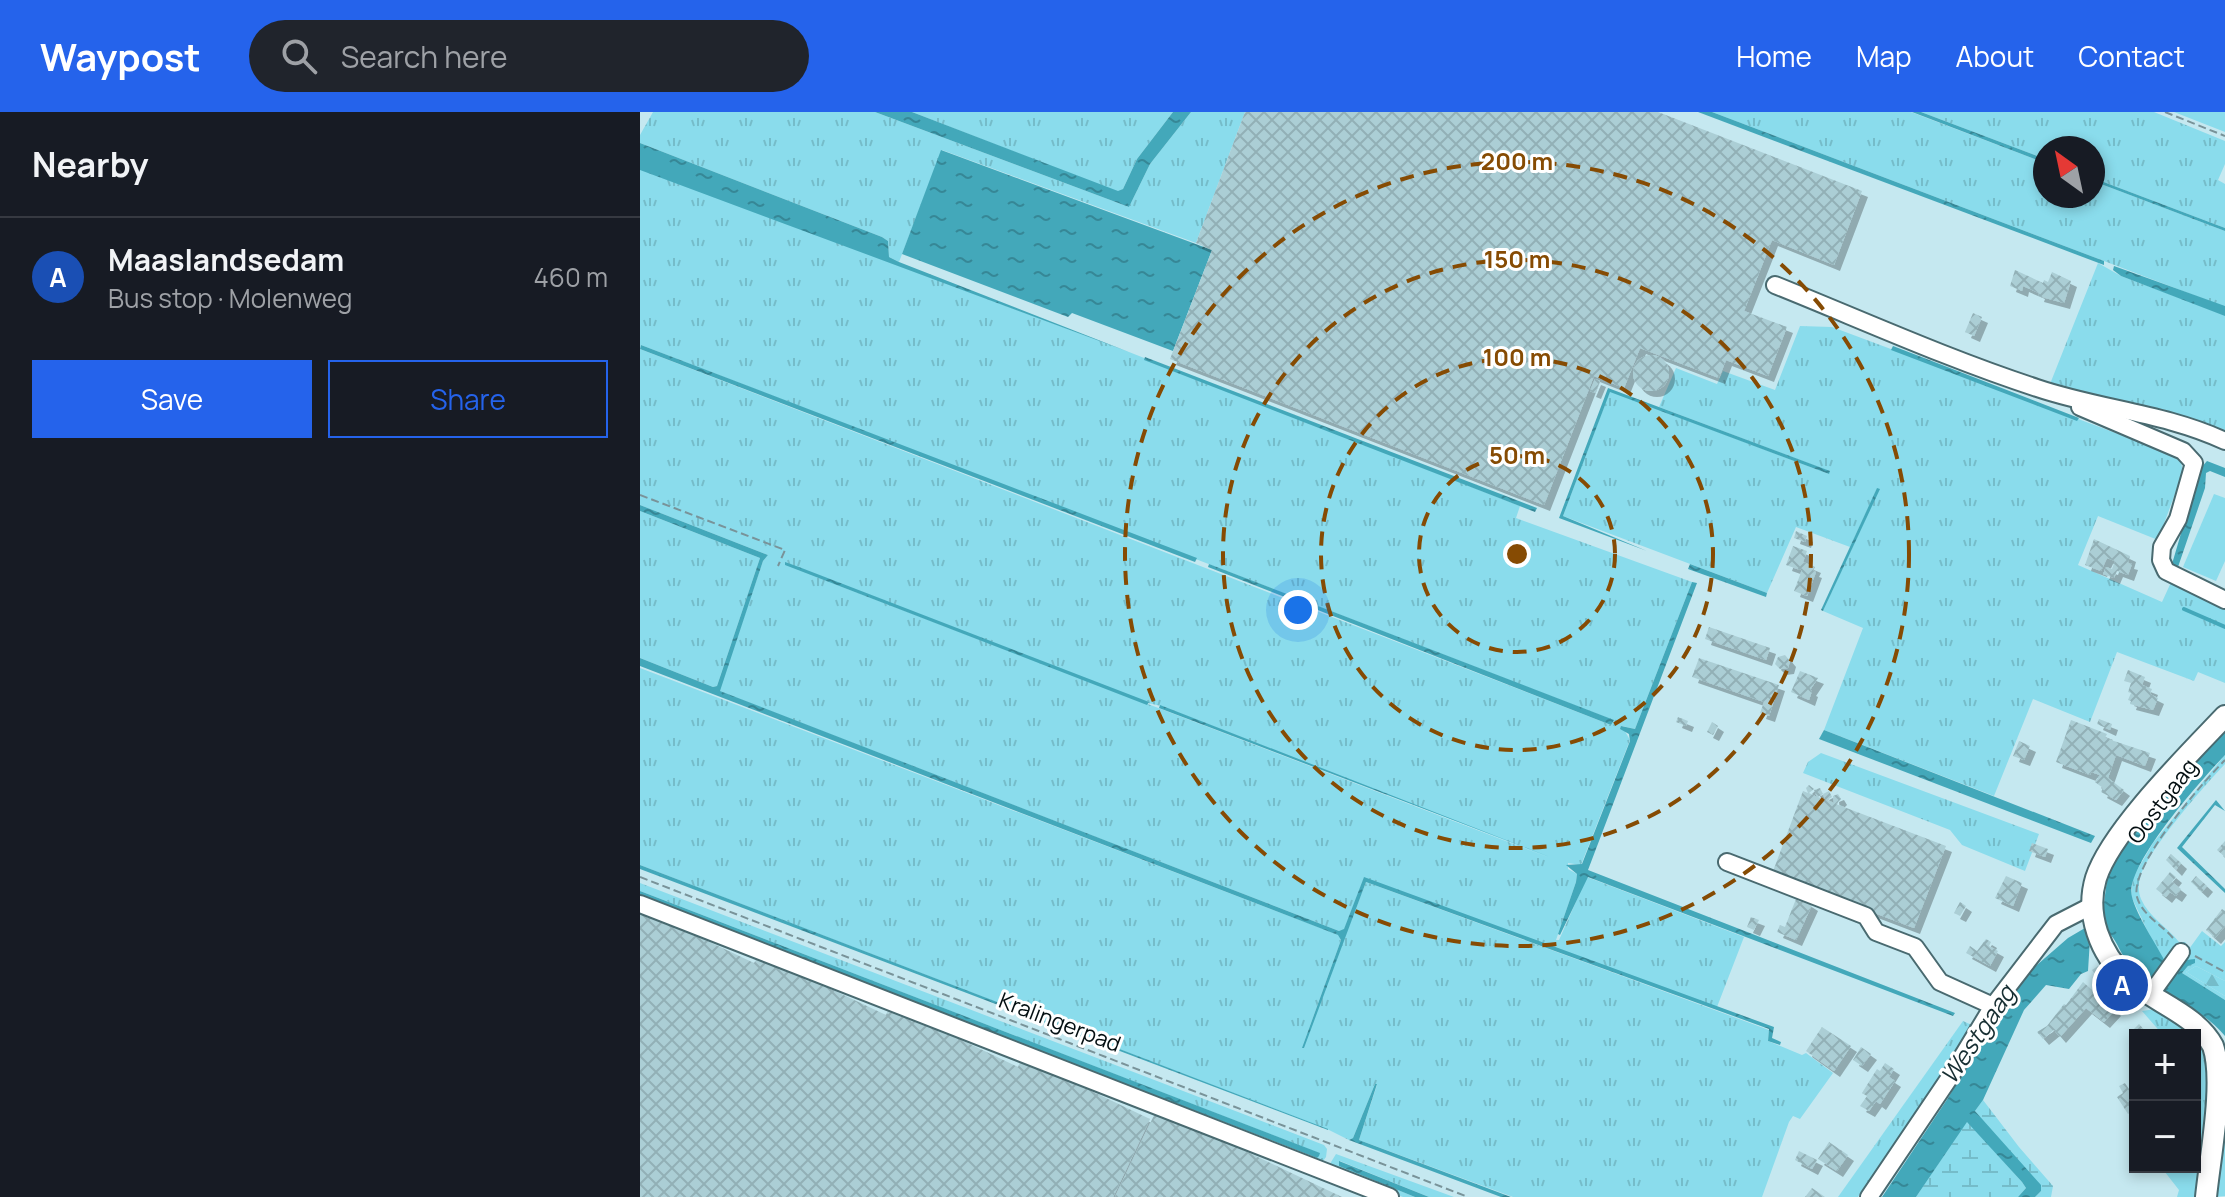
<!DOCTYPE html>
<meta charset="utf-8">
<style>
body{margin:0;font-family:Manrope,sans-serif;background:#20242c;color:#f1f3f6}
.controls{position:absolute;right:24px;bottom:24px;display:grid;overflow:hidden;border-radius:0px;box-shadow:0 4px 12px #0003}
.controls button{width:72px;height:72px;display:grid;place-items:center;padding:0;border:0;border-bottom:2px solid #363941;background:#171b24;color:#f1f3f6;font:40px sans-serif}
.compass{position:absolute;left:1393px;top:24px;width:72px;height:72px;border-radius:50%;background:#171b24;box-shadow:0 4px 12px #0003;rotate:327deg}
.you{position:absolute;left:658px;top:498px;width:28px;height:28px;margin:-20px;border:6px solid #fff;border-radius:50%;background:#1a73e8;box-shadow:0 0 0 12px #1a73e833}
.badge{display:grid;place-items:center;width:52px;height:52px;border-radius:50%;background:#2563eb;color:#fff;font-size:26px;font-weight:700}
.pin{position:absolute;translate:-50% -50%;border:4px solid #fff;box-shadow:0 2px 8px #0006}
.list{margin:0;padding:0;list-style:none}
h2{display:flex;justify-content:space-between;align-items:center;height:104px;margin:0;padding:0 32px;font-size:34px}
h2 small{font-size:26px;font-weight:400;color:#9ea1a6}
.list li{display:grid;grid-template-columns:52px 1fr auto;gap:24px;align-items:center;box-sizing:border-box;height:120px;padding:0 32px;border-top:2px solid #363941}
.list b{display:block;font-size:30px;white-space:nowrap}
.list p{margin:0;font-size:26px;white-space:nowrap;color:#9ea1a6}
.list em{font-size:26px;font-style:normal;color:#9ea1a6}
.actions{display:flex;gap:16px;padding:24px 32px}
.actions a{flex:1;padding:18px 0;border:2px solid #2563eb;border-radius:0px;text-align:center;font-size:28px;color:#2563eb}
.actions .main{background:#2563eb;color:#fff}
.icon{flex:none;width:44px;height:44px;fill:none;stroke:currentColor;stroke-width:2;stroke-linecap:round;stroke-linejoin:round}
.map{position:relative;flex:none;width:1585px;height:1085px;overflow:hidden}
header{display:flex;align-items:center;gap:48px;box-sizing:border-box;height:112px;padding:0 40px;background:#2563eb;color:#fff}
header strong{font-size:38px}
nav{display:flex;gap:44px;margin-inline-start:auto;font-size:28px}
.search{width:560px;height:72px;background:#20242c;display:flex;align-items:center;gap:20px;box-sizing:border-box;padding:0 28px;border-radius:44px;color:#9ea1a6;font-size:30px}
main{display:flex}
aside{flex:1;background:#171b24}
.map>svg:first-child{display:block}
.grass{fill:url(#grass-tufts);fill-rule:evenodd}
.forest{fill:url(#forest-firs)}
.wetland{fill:url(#wetland-marsh)}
.pitch{fill:#8adcec}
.water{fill:url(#water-ripples)}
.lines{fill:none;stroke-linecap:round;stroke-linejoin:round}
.stream{stroke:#43a8ba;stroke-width:4}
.building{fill:url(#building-cross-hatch);filter:url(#shadow)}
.minor-casing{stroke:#496a70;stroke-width:20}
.major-casing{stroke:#496a70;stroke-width:24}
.path{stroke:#799399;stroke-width:2;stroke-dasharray:8 4;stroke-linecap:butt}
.minor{stroke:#fff;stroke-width:16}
.major{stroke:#fff;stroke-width:20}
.ring{fill:none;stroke:#864b03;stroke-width:4;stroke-dasharray:14 10}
.labels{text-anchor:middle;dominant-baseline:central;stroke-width:6;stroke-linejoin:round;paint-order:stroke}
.street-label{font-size:22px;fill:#030e11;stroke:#fff}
.water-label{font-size:24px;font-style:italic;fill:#172e32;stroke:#fff}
.centre{fill:#864b03;stroke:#fff;stroke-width:4}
.ring-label{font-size:24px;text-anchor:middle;font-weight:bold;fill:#864b03;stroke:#fff;stroke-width:6;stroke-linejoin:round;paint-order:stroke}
</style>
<header>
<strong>Waypost</strong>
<div class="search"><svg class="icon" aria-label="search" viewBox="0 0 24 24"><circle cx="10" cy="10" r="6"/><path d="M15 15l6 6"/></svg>Search here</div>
<nav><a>Home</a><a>Map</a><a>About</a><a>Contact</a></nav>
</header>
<main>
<aside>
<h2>Nearby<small></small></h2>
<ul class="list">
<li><span class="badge" style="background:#1a4fb4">A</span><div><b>Maaslandsedam</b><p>Bus stop · Molenweg</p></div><em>460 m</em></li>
</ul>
<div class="actions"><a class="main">Save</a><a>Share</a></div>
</aside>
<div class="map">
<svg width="1585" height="1085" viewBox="0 0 1585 1085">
<defs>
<pattern id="grass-tufts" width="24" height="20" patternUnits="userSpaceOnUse" patternTransform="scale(2)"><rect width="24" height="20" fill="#8adcec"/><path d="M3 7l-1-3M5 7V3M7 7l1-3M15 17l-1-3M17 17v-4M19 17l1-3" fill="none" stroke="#75bcc9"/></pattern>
<pattern id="forest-firs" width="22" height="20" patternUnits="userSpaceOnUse" patternTransform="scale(2)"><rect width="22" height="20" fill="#8adcec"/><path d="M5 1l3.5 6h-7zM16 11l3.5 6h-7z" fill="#75bcc9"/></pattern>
<pattern id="wetland-marsh" width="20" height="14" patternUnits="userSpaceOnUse" patternTransform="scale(2)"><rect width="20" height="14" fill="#8adcec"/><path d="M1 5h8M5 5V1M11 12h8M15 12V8" fill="none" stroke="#75bcc9"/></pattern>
<pattern id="water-ripples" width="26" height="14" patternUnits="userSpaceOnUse" patternTransform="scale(2)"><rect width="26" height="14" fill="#43a8ba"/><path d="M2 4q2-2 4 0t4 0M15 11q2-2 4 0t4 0" fill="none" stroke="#368796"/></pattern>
<pattern id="building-cross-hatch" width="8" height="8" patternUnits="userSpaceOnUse" patternTransform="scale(2)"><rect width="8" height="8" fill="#abced5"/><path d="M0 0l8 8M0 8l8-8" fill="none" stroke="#92b0b6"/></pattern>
<filter id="shadow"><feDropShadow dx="6" dy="6" stdDeviation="0" flood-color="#0004"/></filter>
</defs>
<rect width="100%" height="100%" fill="#c5e8f0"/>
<g class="grass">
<path d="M 13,0 L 235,0 L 489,95 L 510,52 L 551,0 L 605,0 L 556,131 L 302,38 L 259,150 L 249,145 L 248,129 L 242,125 L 0,31 L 0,23 Z"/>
<path d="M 272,0 L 533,0 L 497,47 L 483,77 L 478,80 Z"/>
<path d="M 1072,0 L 1271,0 L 1405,51 L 1405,84 L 1453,84 L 1453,69 L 1585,119 L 1585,195 Z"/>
<path d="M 1281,0 L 1514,0 L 1585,29 L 1585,52 L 1578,68 L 1585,72 L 1585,116 L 1453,66 L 1453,36 L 1405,36 L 1405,47 Z"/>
<path d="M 1534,0 L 1585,0 L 1585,20 Z"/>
<path d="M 2,57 L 489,240 L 880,394 L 876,406 L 1052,470 L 995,617 L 982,614 L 990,628 L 941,753 L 928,751 L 928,757 L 937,762 L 936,770 L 916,828 L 919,828 L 947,765 L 1104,825 L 1077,895 L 724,766 L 704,818 L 699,819 L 79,579 L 123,449 L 128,443 L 0,393 L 0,237 L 971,613 L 973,608 L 1,233 L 0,236 L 0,58 ZM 145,453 L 508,591 L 521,594 L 910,746 Z"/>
<path d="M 1458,151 L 1481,164 L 1585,203 L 1585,321 L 1537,304 L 1410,272 Z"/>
<path d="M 1160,214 L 1192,215 L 1540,345 L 1543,360 L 1518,428 L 1458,404 L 1438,453 L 1522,490 L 1533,466 L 1585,488 L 1585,571 L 1558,560 L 1554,569 L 1477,540 L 1450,610 L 1393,587 L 1354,684 L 1184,618 L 1223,516 L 1183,499 L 1239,377 L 1237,377 L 1210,435 L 1156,415 L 1127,481 L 923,404 L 970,279 L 1189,362 L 1189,359 L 1019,295 L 1036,256 L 1077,272 L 1083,259 L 1135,278 Z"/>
<path d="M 0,399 L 120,446 L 77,574 L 73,575 L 0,546 Z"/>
<path d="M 0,556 L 699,823 L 701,828 L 662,936 L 726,770 L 1129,918 L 1128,929 L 1162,943 L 1166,941 L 1193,961 L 1160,1007 L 1153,1004 L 1149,1010 L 1122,1085 L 873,1085 L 719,1028 L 737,973 L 735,972 L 713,1026 L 709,1028 L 687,1017 L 0,753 Z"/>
<path d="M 1181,641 L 1399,722 L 1385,759 L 1322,733 L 1310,718 L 1163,661 L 1168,650 Z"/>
<path d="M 1585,643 L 1585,652 C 1564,674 1510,736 1501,763 C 1498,770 1498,780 1501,787 C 1509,805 1527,815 1539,830 L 1546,830 L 1525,856 L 1491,784 L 1493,765 L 1513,731 Z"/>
<path d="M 0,771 L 684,1033 L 687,1037 L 686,1045 L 680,1053 L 677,1046 L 679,1041 L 0,779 Z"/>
<path d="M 1562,819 L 1581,834 L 1585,830 L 1585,869 L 1556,854 L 1546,860 L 1585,884 L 1585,888 L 1542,861 L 1548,854 L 1536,855 Z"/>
<path d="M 1522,896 L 1553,923 L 1523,923 L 1502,899 Z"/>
<path d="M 1323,909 L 1334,914 L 1218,1085 L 1198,1085 Z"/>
<path d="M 1555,925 L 1569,950 L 1574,971 L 1559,1085 L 1537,1085 L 1539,1078 L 1521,1055 L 1555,1055 Z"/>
<path d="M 1585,994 L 1585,1084 L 1574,1085 Z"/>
<path d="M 696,1042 L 814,1085 L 789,1085 L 700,1049 L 700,1054 L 775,1085 L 763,1085 L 688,1055 Z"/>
</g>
<path class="forest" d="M 1556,854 L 1585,869 L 1585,884 L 1546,860 Z"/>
<g class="wetland">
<path d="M 1343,988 L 1379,1035 L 1413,1074 L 1411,1085 L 1395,1085 L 1401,1079 L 1335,999 Z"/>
<path d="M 1327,1009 L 1382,1070 L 1386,1076 L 1378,1085 L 1276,1085 Z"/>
</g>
<path class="pitch" d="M 1574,382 L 1585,386 L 1585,449 L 1576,469 L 1543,455 Z"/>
<g class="water">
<path d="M 235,0 L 272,0 L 478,79 L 483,77 L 497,47 L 533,0 L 551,0 L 510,52 L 489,95 Z"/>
<path d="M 1058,0 L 1072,0 L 1464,149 L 1464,153 Z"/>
<path d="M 1272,0 L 1281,0 L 1405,47 L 1405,51 Z"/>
<path d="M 0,31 L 242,125 L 248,129 L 249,145 L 259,150 L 489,240 L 0,58 Z"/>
<path d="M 301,38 L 572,138 L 533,239 L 432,201 L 428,205 L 262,142 Z"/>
<path d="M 1453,66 L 1585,116 L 1585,119 L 1453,69 Z"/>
<path d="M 1474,154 L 1585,194 L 1585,204 L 1481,164 L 1473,158 Z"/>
<path d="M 1,233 L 557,446 L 555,450 L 0,237 Z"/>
<path d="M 1253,234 L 1439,306 L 1437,309 L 1251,238 Z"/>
<path d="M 505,245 L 897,396 L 895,400 L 504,248 Z"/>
<path d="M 968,276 L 1190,359 L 1189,362 L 970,280 L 923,404 L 1007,439 L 919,406 Z"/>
<path d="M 1567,349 L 1585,356 L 1585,365 L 1570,359 L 1566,361 L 1565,376 L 1538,455 L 1532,452 L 1560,357 Z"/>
<path d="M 1237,376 L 1240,377 L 1183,499 L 1181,498 Z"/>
<path d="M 0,393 L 128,443 L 123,449 L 80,579 L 699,819 L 704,817 L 724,765 L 1134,915 L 1132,926 L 1141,930 L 1140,933 L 1128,929 L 1129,917 L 726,770 L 664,936 L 662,936 L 701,828 L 698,823 L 0,554 L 0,546 L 73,575 L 77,574 L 120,446 L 0,399 Z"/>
<path d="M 145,450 L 159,455 L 509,590 L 507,593 L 145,453 Z"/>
<path d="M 569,452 L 974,608 L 971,613 L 568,455 Z"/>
<path d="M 1050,452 L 1127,481 L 1126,485 L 1048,457 Z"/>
<path d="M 1052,470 L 1057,471 L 948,758 L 1315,901 L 1313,904 L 948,765 L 920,823 L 918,822 L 936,770 L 937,762 L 926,753 L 942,752 L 990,629 L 989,622 L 980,617 L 981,614 L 995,617 Z"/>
<path d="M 520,593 L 910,745 L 519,596 Z"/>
<path d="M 1184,618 L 1455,724 L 1451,731 L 1179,627 Z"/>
<path d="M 1585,618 L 1585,643 C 1563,666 1483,755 1492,785 C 1497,804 1516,832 1526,851 L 1536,855 L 1546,848 L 1555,847 L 1555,851 L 1548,854 L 1542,861 L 1585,888 L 1585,924 C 1560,894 1522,883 1494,858 C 1481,847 1478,826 1465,818 L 1450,827 L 1448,859 L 1441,862 L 1429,877 L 1406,873 L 1384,898 L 1343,988 L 1335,999 L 1401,1073 L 1401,1079 L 1395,1085 L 1378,1085 L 1386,1076 L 1382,1070 L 1327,1010 L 1276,1085 L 1242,1085 L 1308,986 L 1375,872 L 1428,826 L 1462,806 L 1467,768 L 1475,747 L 1487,729 Z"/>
<path d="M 1576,688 L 1585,699 L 1575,693 L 1542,735 L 1585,777 L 1585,781 L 1537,736 Z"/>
<path d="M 0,753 L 688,1017 L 688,1018 L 0,757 Z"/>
<path d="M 0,779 L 680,1041 L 679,1044 L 677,1046 L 0,784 Z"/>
<path d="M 735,972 L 737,972 L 719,1028 L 871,1085 L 861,1085 L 709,1028 L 713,1026 Z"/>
<path d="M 699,1049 L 789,1085 L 775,1085 L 699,1054 Z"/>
</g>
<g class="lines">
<path class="stream" d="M 1544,497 L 1585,515"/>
</g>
<g class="building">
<path d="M 605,0 L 1018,0 L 1222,79 L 1194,153 L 1132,128 L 1104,199 L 1147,215 L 1128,264 L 1086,248 L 1079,266 L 1000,236 L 984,276 L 954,264 L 904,393 L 530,247 L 572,138 L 556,131 Z"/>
<path d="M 1375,158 L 1403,171 L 1404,168 L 1408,170 L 1412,160 L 1431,169 L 1424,191 L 1398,184 L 1399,181 L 1383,174 L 1382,179 L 1370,174 Z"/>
<path d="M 1333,201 L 1342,205 L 1334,224 L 1325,220 Z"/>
<circle cx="1011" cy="261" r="18"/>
<path d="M 955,267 L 960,269 L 955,281 L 950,279 Z"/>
<path d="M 1156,419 L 1167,424 L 1165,430 L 1154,426 Z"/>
<path d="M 1454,427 L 1490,444 L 1488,451 L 1492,452 L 1488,463 L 1477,459 L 1474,466 L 1463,462 L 1466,455 L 1472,457 L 1475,449 L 1467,446 L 1461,459 L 1445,453 Z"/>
<path d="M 1153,434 L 1167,439 L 1163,450 L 1175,455 L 1173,459 L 1176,460 L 1167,484 L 1154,479 L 1163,455 L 1160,458 L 1146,453 Z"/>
<path d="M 1069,515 L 1130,536 L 1126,548 L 1065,527 Z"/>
<path d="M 1145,543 L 1150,549 L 1148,556 L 1140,557 L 1135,552 L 1138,545 Z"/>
<path d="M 1059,546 L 1139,573 L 1129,604 L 1120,601 L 1124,590 L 1052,565 Z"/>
<path d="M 1488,558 L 1505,565 L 1502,573 L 1512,577 L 1510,582 L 1518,586 L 1513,598 L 1490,592 L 1491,589 L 1488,588 L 1491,581 L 1488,580 L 1491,571 L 1484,569 Z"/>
<path d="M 1160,559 L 1178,566 L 1170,578 L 1172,579 L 1169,588 L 1151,580 Z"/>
<path d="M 1038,605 L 1048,609 L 1046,614 L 1036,610 Z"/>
<path d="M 1459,607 L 1472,612 L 1470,618 L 1457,612 Z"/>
<path d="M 1431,608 L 1467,622 L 1465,626 L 1510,641 L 1505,654 L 1476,643 L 1468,666 L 1484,678 L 1476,688 L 1461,680 L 1463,676 L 1455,670 L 1460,663 L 1451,660 L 1450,663 L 1416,650 Z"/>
<path d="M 1072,610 L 1078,614 L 1073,623 L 1067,620 Z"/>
<path d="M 1379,629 L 1390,634 L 1384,648 L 1373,644 Z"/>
<path d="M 1169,673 L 1174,677 L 1169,681 L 1177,685 L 1174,678 L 1180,676 L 1183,682 L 1178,685 L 1185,688 L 1183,682 L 1189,679 L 1192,685 L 1187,688 L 1194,691 L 1193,684 L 1198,682 L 1201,687 L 1196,692 L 1306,734 L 1274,816 L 1132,762 L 1163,679 L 1168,681 L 1166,676 Z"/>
<path d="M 1585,729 L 1585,745 L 1577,738 Z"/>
<path d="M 1392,731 L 1408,737 L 1405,745 L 1389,739 Z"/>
<path d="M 1531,742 L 1541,751 L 1536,758 L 1526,748 Z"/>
<path d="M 1530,760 L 1536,765 L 1532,770 L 1541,777 L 1536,784 L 1530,780 L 1526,785 L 1516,777 Z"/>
<path d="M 1366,764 L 1382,771 L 1373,794 L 1355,786 Z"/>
<path d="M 1556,764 L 1567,774 L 1562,780 L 1551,770 Z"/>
<path d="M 1161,786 L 1172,793 L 1156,828 L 1137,820 L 1140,813 L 1145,815 L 1156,787 L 1160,789 Z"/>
<path d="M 1320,790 L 1326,794 L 1320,804 L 1314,801 Z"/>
<path d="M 0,797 L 114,851 L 119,843 L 246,903 L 250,894 L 378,955 L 382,946 L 510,1007 L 473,1085 L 0,1085 Z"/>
<path d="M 1582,797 L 1585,799 L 1585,814 L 1575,826 L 1566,818 Z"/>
<path d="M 1111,805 L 1119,808 L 1114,818 L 1107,815 Z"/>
<path d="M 1346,827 L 1351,830 L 1349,834 L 1358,839 L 1350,854 L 1326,841 L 1330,834 L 1337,839 Z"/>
<path d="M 1458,854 L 1469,867 L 1463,872 L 1452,858 Z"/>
<path d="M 1443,870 L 1475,898 L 1464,910 L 1446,896 L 1420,925 L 1414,918 L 1403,927 L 1397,920 L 1407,914 L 1424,892 L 1426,893 Z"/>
<path d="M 1499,912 L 1509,923 L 1493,923 L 1491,920 Z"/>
<path d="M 1182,915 L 1211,934 L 1194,959 L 1166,939 Z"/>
<path d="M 1221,935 L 1231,942 L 1222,954 L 1213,948 Z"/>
<path d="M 1245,951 L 1254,957 L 1249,965 L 1255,969 L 1240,992 L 1236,989 L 1229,999 L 1220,994 L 1227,984 L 1222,981 L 1237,957 L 1240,959 Z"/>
<path d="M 1485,971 L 1495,986 L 1495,997 L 1488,1002 L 1477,985 L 1483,981 L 1479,974 Z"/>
<path d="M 517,997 L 702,1085 L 475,1085 Z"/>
<path d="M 1189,1030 L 1208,1043 L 1197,1059 L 1178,1047 Z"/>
<path d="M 1159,1039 L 1177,1048 L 1172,1057 L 1155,1048 Z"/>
<path d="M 1172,1076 L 1185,1085 L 1165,1085 Z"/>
</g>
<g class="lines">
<defs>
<g id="minor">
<path d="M 1135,173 C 1222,208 1308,247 1397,276 C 1459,297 1525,301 1585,329"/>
<path d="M 1440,295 L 1543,339 L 1554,351 L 1538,407 L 1522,435 L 1521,448 L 1526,459 L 1585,488"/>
<path d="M 1087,750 L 1226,804 L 1236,820 L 1275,835 L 1300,870 L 1353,894"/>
<path d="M 0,792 L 750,1085"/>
<path d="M 1510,883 L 1541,840"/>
<path d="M 1229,1085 L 1310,965 L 1353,894 L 1416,812 L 1453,793"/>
</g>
<path id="major" d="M 1566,1085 C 1570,1045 1585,969 1573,934 C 1556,902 1513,890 1487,866 C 1460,842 1445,802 1456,766 C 1471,719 1549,642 1585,604"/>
</defs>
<use href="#minor" class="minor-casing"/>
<use href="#major" class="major-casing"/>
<g class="path">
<path d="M 1525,0 L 1585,24"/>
<path d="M 0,383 L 145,438 L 138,454"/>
<path d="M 0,765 L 828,1085"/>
<path d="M 1533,826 C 1522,813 1502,803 1497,785 C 1489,754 1563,670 1585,648"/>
<path d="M 1555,844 L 1585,860"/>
</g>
<use href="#minor" class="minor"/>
<use href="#major" class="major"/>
</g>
<g class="ring">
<circle cx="877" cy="442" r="98"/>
<circle cx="877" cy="442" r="196"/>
<circle cx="877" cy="442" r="294"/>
<circle cx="877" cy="442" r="392"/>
</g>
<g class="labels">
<g class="street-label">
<text transform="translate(1522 689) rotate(-53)">Oostgaag</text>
<text transform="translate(420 910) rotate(21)">Kralingerpad</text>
</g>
<g class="water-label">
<text transform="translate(1337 922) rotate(-56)">Westgaag</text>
</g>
</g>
<circle cx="877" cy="442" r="12" class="centre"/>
<g class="ring-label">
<text x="877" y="58">200 m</text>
<text x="877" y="156">150 m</text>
<text x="877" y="254">100 m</text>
<text x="877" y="352">50 m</text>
</g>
</svg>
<div class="controls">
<button>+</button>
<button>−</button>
</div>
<svg class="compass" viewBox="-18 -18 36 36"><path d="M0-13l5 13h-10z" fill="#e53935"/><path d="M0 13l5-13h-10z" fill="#9ea1a6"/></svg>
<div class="you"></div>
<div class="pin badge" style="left:1482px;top:873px;background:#1a4fb4">A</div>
</div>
</main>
